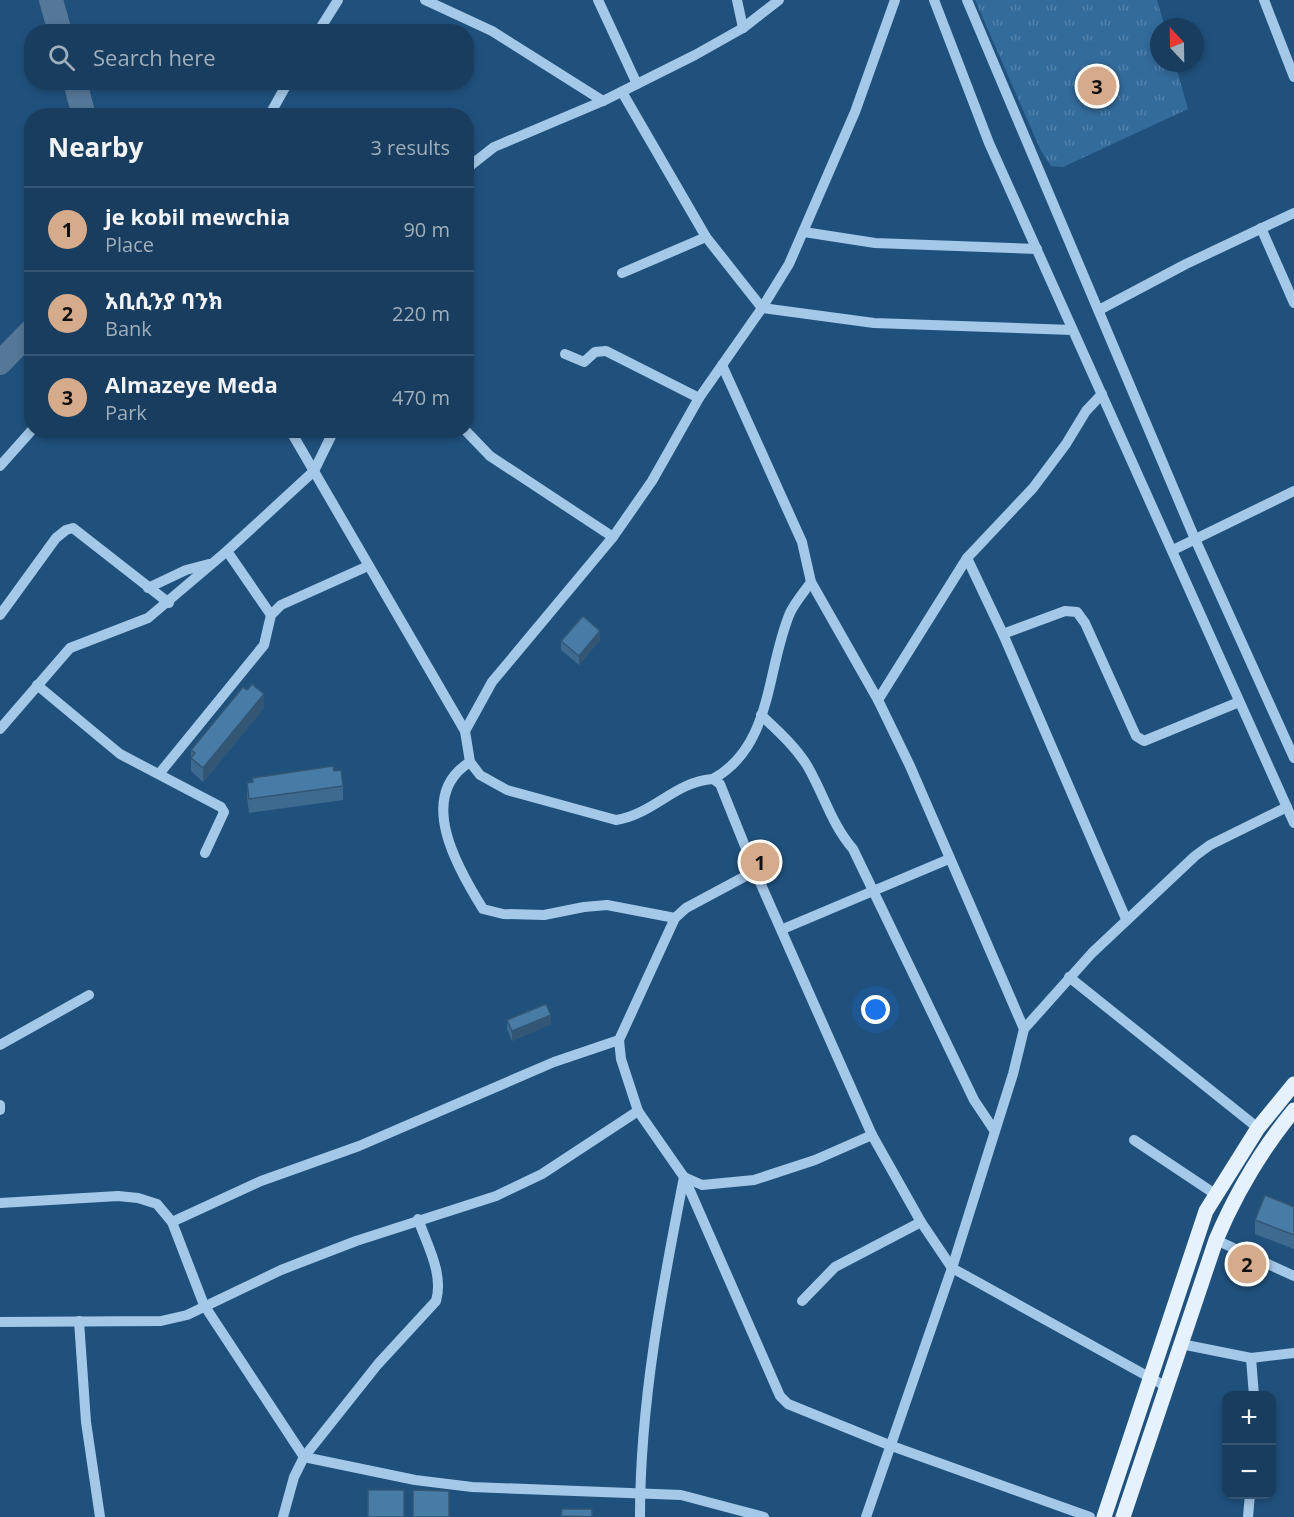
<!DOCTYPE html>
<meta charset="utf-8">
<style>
body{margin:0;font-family:"Open Sans","Noto Sans Ethiopic",sans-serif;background:#254867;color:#f1f3f6}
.controls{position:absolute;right:18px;bottom:18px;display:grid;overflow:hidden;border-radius:12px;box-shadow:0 3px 9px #0003}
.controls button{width:54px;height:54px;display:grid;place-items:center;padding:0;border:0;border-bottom:2px solid #365673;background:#183d5e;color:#f1f3f6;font:30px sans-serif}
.compass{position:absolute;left:1150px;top:18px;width:54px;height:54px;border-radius:50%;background:#183d5e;box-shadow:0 3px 9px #0003;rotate:338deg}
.you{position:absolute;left:876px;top:1010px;width:21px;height:21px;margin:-15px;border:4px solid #fff;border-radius:50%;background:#1a73e8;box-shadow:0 0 0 9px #1a73e833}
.badge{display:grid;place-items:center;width:39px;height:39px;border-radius:50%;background:#d6ab8b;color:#111;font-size:20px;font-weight:700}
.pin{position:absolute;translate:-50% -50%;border:3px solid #fff;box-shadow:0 2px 6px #0006}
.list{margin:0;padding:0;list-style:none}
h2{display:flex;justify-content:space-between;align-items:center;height:78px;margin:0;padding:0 24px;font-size:26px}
h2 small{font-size:20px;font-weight:400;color:#9faebc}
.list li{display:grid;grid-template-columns:39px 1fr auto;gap:18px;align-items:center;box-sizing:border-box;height:84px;padding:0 24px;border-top:2px solid #365673}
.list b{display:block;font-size:22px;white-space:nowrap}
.list p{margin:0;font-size:20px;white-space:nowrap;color:#9faebc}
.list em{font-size:20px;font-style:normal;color:#9faebc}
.icon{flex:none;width:33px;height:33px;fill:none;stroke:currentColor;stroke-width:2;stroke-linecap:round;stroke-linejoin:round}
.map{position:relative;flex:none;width:1294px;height:1517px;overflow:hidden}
.search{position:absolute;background:#183d5e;box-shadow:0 3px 9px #0003;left:24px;top:24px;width:450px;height:66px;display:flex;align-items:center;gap:15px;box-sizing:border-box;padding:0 21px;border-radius:24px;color:#9faebc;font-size:22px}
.panel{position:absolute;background:#183d5e;box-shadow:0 3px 9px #0003;left:24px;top:108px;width:450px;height:330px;border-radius:24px}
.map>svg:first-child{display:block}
.park{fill:url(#park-tufts)}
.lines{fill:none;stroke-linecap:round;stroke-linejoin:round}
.river{stroke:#557898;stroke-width:24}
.minor{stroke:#a4c8e7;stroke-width:10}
.major{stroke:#e5f1fd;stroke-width:15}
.wall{fill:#3f6a90}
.shaded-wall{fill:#335675}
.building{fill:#497ba7;stroke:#335675;stroke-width:1.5}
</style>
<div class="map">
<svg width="1294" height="1517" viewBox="0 0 1294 1517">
<defs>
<pattern id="park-tufts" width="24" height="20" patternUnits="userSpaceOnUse" patternTransform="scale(1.5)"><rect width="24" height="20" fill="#336b9b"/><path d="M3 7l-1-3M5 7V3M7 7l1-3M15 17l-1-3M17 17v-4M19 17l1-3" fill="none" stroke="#5281aa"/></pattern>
</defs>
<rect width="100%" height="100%" fill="#20517d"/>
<path class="park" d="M 975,0 L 1157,0 L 1165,27 L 1159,27 L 1159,63 L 1175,63 L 1188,109 L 1063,167 L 1051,166 L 1041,151 Z"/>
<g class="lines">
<g class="river">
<path d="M 51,0 L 60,32"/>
<path d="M 75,82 L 84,116"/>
<path d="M 0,363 L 32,330"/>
</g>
<g class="minor">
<path d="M 425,0 L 492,31 L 603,101"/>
<path d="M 598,0 L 637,84"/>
<path d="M 737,0 L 743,28"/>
<path d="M 895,0 L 855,112 L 789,264 L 762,308 L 699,398 L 652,481 L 613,537 L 492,682 L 465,731 L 470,762 L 480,775 L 507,790 L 616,820 C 652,815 676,781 713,779 L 720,784 L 755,871 L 872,1135 L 921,1222 L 952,1268 L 1167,1387"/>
<path d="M 934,0 L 989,143 L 1294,823"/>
<path d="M 967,0 L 1195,539 L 1294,758"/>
<path d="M 1264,0 L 1294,77"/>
<path d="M 318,32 L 338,0"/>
<path d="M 622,92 L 706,237 L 762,308 L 874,323 L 1072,330"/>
<path d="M 269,116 L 288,82"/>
<path d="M 466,169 L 494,147 L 603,101 L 695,55 L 743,28 L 779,0"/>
<path d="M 1261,228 L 1294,303"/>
<path d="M 804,232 L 875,243 L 1037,249"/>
<path d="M 622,273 L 706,237"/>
<path d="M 1099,310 L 1186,264 L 1294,213"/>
<path d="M 565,354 L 584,362 L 595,352 L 606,351 L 699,398"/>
<path d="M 722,365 L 802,542 L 811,582 L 878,700 L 910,766 L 1024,1029"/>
<path d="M 290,430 L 465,731"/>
<path d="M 465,430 L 490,456 L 613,537"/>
<path d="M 0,466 L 32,430"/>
<path d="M 1173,550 L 1294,491"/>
<path d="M 227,551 L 271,615"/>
<path d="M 967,558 L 1003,634 L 1126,919"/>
<path d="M 148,588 L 186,570 L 209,564"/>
<path d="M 0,615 L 56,538 L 66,530 L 73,528 L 169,603"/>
<path d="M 1003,634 L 1065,611 L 1077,612 L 1085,623 L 1136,736 L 1144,741 L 1239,702"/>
<path d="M 37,685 L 120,754 L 221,807 L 224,812 L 205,853"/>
<path d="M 878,700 L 967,558 L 1033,488 L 1066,444 L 1086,411 L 1102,394"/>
<path d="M 761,715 C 778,731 796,747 808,767 C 824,795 832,825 853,849 L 974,1100 L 994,1130"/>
<path d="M 0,729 L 70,648 L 148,618 L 227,551 L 314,471 L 334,430"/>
<path d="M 470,762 C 415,796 458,869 483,909 L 503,914 L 544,915 L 584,907 L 607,905 L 675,918"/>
<path d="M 159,774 L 264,645 L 271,615 L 281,605 L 368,566"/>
<path d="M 713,779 C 773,746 766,669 790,613 C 795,602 804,592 811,582"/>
<path d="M 755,871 L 686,908 L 675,918 L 619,1040 L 621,1059 L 638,1111 L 684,1177 L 780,1396 L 788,1404 L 889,1445 L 1090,1517"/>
<path d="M 783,929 L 949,859"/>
<path d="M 1069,977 L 1258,1128"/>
<path d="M 0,1045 L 89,995"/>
<path d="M 0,1105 L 0,1110"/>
<path d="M 1134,1140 L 1215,1194"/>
<path d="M 0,1203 L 118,1196 L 138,1198 L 157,1204 L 172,1222 L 204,1305 L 304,1457 L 415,1480 L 472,1487 L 681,1495 L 764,1517"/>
<path d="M 172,1222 L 261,1181 L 359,1146 L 554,1062 L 619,1040"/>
<path d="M 1216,1240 L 1294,1276"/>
<path d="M 802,1301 L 835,1267 L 921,1222"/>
<path d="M 79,1321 L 86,1422 L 100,1517"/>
<path d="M 0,1322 L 161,1321 L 187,1315 L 281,1270 L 356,1241 L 496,1196 L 542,1174 L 638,1111"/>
<path d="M 1181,1344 L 1251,1358 L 1294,1353"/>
<path d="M 1251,1358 L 1254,1396"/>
<path d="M 283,1517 L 294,1477 L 304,1457 L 378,1364 L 436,1301 C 444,1274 427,1245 418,1219"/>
<path d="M 640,1517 C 640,1402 662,1289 684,1177 L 702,1185 L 754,1180 L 815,1160 L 872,1135"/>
<path d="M 866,1517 L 952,1268 L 1013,1074 L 1024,1029 L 1092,953 L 1195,856 L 1210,845 L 1287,807"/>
<path d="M 1248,1517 L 1250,1494"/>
</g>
<g class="major">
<path d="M 1104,1517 L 1206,1211 L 1258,1128 L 1294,1084"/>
<path d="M 1123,1517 L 1216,1240 C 1236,1193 1262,1149 1294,1110"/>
</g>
</g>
<g class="wall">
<path d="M 600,640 L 579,665 L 561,650 L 561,641 Z"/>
<path d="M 264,708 L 203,782 L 191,771 L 191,750 Z"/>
<path d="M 334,771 L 343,786 L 343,800 L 249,813 L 247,797 L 247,783 L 252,782 L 252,778 Z"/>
<path d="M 507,1020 L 551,1024 L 512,1041 L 507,1029 Z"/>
<path d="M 1294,1207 L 1294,1249 L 1255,1234 L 1255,1220 Z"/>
</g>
<g class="shaded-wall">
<path d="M 600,631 L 600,640 L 579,665 L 579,656 Z"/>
<path d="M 264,694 L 264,708 L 203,782 L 203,768 Z"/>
<path d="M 551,1015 L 551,1024 L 512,1041 L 512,1031 Z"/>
</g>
<g class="building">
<path d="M 583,616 L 600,631 L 579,656 L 561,641 Z"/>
<path d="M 252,684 L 264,694 L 203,768 L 191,758 L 195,753 L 191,750 L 243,687 L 247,690 Z"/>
<path d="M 333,766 L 334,771 L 341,770 L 343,786 L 249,799 L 247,783 L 253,782 L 252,778 Z"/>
<path d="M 546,1004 L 551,1015 L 512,1031 L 507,1020 Z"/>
<path d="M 1265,1195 L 1294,1207 L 1294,1235 L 1255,1220 Z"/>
<rect x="368" y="1490" width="36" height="27"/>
<path d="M 413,1490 L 449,1491 L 449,1517 L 413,1517 Z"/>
<path d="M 562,1509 L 592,1509 L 592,1517 L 561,1516 Z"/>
</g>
</svg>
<div class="controls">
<button>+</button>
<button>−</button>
</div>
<svg class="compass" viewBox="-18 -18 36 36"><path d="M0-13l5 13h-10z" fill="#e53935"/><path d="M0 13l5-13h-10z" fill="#9faebc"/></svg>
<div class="you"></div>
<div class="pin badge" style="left:760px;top:862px">1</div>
<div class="pin badge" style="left:1247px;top:1264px">2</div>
<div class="pin badge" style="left:1097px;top:86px">3</div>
<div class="search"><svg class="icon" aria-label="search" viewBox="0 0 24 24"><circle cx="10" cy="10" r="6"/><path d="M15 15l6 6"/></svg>Search here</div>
<section class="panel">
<h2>Nearby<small>3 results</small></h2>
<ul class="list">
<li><span class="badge">1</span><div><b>je kobil mewchia</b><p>Place</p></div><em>90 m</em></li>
<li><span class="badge">2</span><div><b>አቢሲንያ ባንክ</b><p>Bank</p></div><em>220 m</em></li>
<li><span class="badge">3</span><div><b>Almazeye Meda</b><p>Park</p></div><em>470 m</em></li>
</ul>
</section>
</div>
